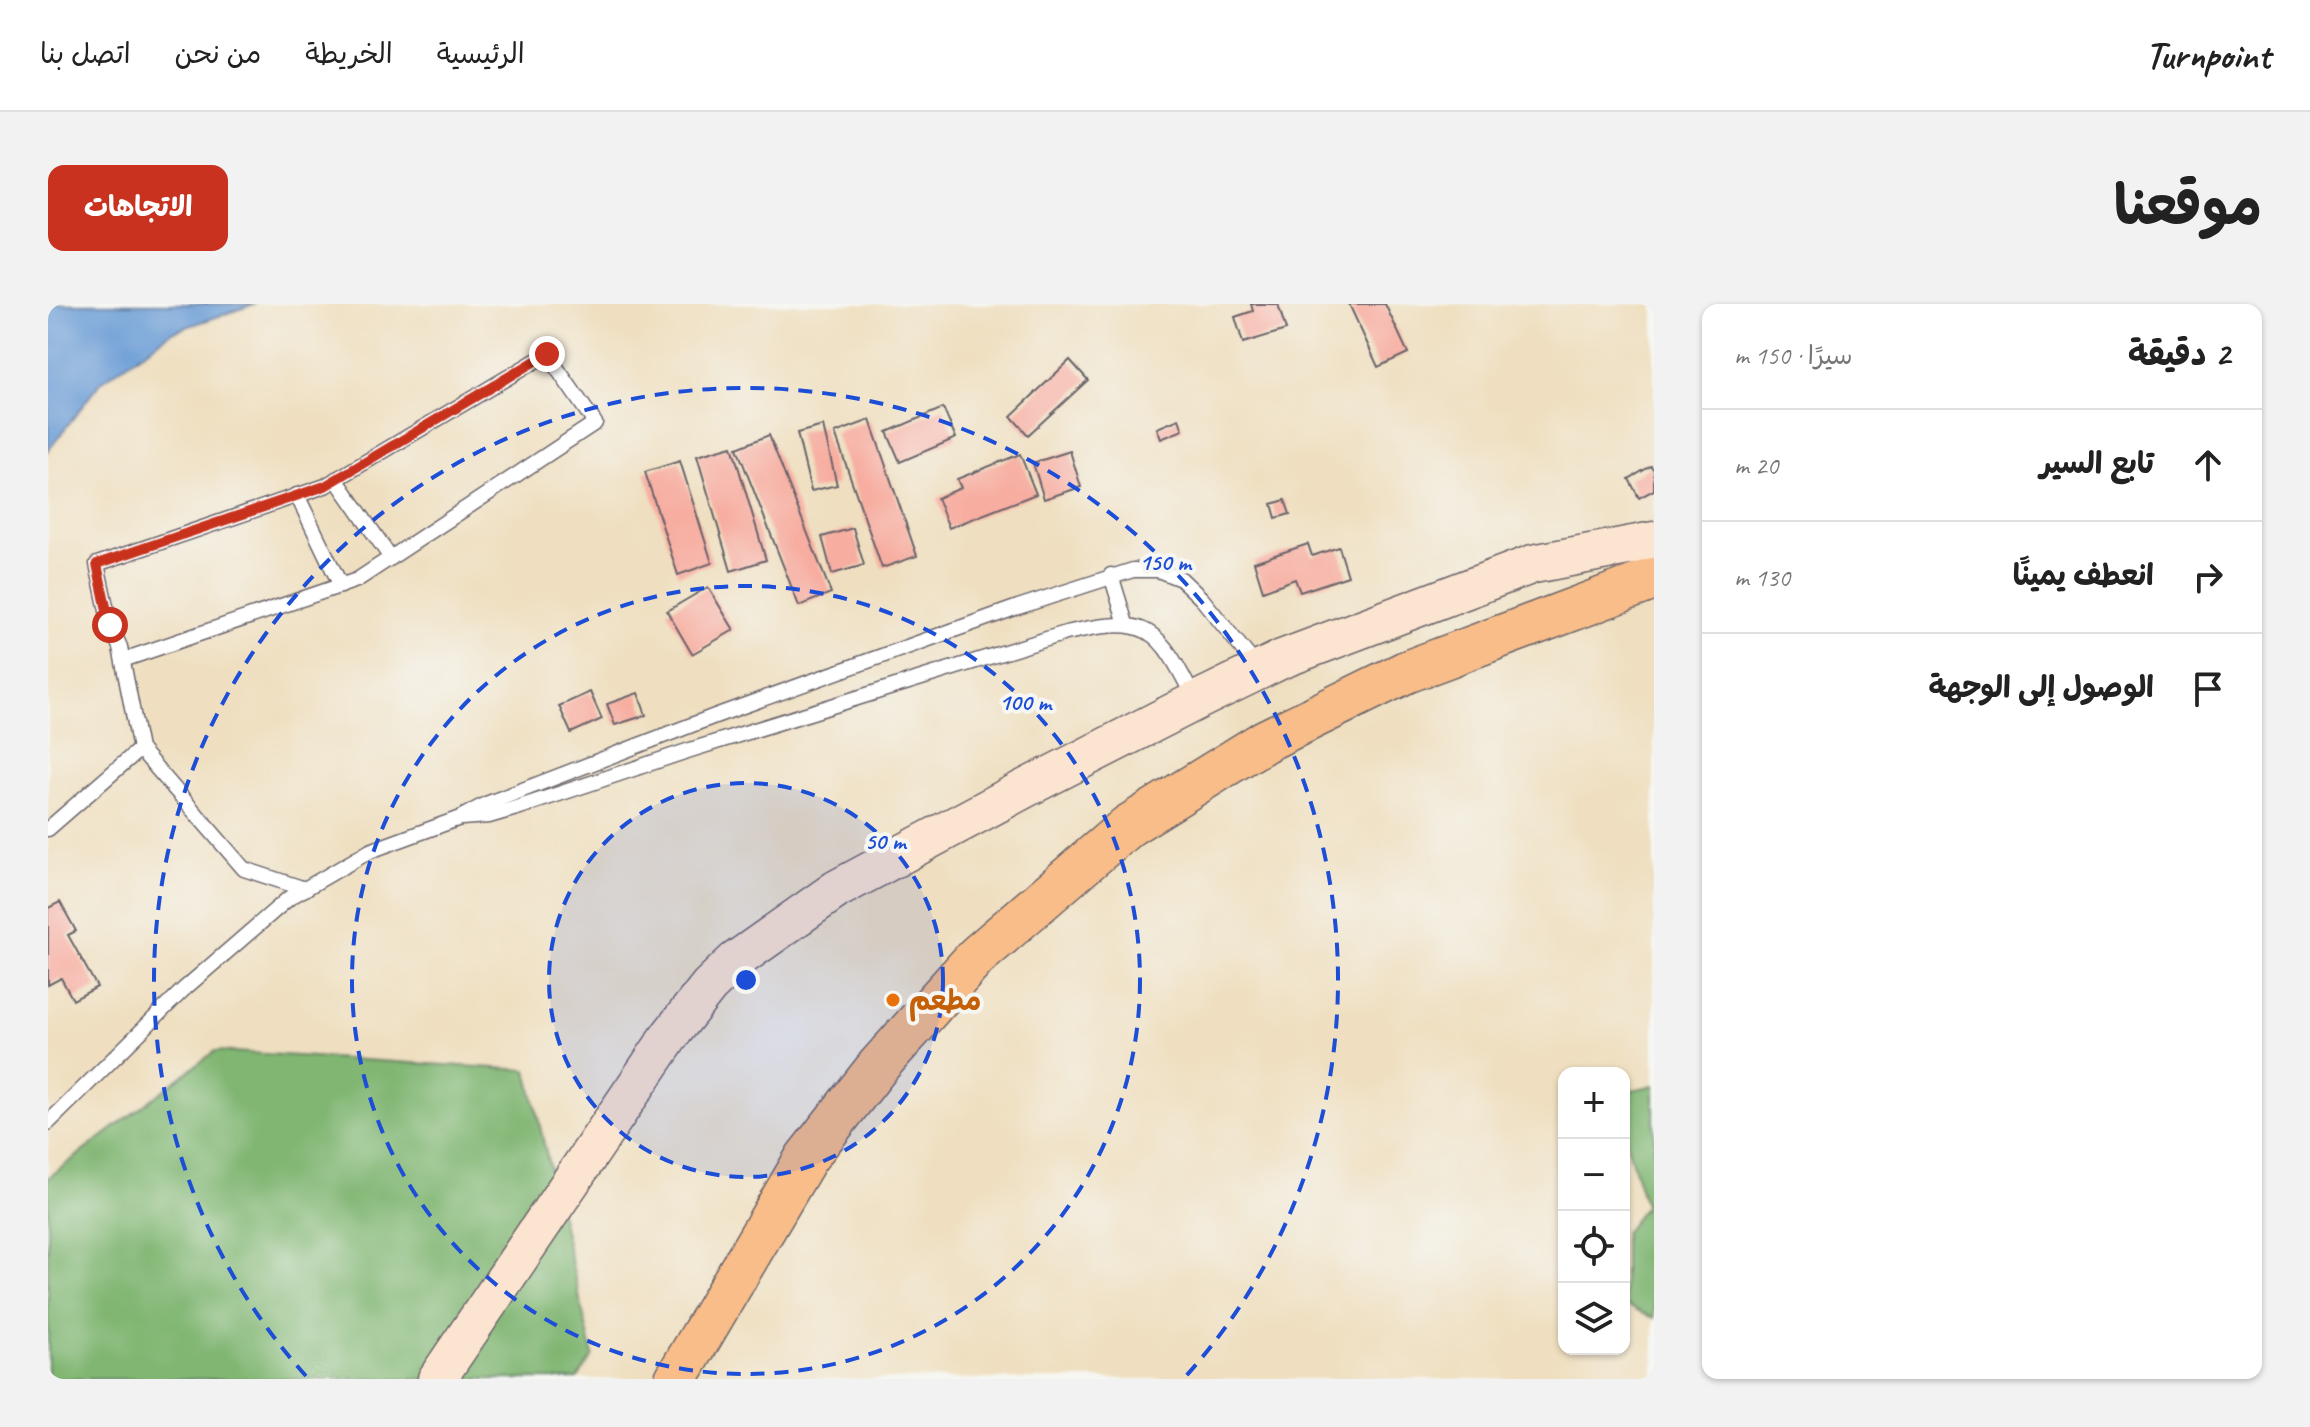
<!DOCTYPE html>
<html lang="ar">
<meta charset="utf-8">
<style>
body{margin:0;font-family:Caveat,"Playpen Sans Arabic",sans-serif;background:#f2f2f2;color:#222;direction:rtl}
.controls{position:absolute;right:24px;bottom:24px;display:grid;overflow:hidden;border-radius:16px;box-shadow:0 2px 6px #0004}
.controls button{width:72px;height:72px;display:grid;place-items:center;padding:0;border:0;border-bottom:2px solid #e0e0e0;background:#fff;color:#222;font:40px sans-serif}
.stop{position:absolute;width:24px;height:24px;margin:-18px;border:6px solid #c8321e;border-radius:50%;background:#fff}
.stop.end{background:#c8321e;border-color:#fff;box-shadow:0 2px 8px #0008}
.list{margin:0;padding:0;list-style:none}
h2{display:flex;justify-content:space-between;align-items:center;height:104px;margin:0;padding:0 32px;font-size:34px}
h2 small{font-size:26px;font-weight:400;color:#767676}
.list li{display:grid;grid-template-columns:52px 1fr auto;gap:24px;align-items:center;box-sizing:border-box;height:112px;padding:0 32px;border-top:2px solid #e0e0e0}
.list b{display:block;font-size:30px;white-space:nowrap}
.list em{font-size:26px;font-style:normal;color:#767676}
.icon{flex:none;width:44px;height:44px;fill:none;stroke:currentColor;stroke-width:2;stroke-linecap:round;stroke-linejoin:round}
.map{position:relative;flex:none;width:1606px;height:1075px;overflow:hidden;direction:ltr;border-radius:16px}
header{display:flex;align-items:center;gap:48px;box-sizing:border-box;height:112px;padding:0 40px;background:#fff;border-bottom:2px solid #e0e0e0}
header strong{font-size:38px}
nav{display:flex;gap:44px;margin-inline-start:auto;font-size:28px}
.intro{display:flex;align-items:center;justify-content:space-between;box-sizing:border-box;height:192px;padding:0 48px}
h1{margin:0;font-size:56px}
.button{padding:20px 36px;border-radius:16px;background:#c8321e;color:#fff;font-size:28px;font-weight:700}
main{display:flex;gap:48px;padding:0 48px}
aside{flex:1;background:#fff;border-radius:16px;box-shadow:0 2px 6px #0004}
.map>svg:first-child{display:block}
.forest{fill:#80b672;stroke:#516c56;stroke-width:2}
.water{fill:#6c9dd6;stroke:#476088;stroke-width:2}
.building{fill:#f7ada0}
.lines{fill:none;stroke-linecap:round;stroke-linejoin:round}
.lane-casing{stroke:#6a646a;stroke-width:17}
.secondary-casing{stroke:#6a646a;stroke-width:41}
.primary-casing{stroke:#6a646a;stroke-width:45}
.lane{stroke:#fff;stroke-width:14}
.secondary{stroke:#fce5d0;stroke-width:38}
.primary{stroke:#f8bd89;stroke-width:42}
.route{stroke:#c8321e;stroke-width:10}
.ring{fill:none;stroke:#1d4ed8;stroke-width:4;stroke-dasharray:14 10}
.food-dot{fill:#e8710a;stroke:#f6f6f2;stroke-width:3}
.labels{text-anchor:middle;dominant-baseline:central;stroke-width:8;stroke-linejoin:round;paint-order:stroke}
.food-label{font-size:28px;font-weight:bold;fill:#c56008;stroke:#f6f6f2;text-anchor:start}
.centre{fill:#1d4ed8;stroke:#f6f6f2;stroke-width:4}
.ring-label{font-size:24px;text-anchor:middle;font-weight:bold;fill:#1d4ed8;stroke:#f6f6f2;stroke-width:8;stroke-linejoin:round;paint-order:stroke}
</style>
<header>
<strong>Turnpoint</strong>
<nav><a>الرئيسية</a><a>الخريطة</a><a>من نحن</a><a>اتصل بنا</a></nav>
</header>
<div class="intro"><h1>موقعنا</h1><a class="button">الاتجاهات</a></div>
<main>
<aside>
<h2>2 دقيقة<small>سيرًا · 150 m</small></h2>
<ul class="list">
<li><svg class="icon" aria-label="ahead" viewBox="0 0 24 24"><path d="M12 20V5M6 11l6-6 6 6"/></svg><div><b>تابع السير</b></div><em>20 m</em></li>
<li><svg class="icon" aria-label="right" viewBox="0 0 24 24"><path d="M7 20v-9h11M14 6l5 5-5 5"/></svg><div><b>انعطف يمينًا</b></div><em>130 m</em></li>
<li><svg class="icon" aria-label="arrive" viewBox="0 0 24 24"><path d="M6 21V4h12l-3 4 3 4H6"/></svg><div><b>الوصول إلى الوجهة</b></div></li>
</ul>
</aside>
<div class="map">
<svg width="1606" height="1075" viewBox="0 0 1606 1075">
<rect width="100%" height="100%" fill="#f6f6f2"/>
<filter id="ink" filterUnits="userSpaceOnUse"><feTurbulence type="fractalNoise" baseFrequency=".0125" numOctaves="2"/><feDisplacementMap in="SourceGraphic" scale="16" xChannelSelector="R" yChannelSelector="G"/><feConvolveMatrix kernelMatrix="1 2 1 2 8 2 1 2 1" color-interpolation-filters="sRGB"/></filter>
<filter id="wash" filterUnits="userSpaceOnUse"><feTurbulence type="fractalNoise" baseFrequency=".006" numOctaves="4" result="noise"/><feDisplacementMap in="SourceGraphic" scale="32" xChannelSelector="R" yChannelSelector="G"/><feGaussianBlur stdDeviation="1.8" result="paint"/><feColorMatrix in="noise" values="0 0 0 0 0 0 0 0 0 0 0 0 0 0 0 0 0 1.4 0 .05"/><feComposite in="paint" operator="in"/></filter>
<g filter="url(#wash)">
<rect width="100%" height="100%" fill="#efdfc0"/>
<g class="forest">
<path d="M 167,747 L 479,766 L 545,1052 L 529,1075 L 0,1075 L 0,874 Z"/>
<path d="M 1606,781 L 1606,1014 L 1576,1000 L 1576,929 L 1597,902 L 1576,830 L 1576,788 Z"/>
</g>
<path class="water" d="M 0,0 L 207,0 L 124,28 L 52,79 L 0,147 Z"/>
<g id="blocks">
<g class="building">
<path d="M 1203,0 L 1230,0 L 1238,26 L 1195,39 L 1187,13 L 1205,7 Z"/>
<path d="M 1301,0 L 1337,0 L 1360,49 L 1330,63 Z"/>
<path d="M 1022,56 L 1040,76 L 980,131 L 963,112 Z"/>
<path d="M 895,104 L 908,134 L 852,158 L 839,128 Z"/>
<path d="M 1131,115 L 1135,126 L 1113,135 L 1109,124 Z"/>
<path d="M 822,116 L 869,252 L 834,264 L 787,129 Z"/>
<path d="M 775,122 L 789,181 L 763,187 L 749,129 Z"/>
<path d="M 721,131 L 783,289 L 751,302 L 689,144 Z"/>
<path d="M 684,142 L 718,256 L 683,267 L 649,152 Z"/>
<path d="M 1022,147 L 1033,183 L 996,195 L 985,159 Z"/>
<path d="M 972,150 L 988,190 L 901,224 L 889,194 L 913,184 L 909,175 Z"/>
<path d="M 632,157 L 664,259 L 630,271 L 597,168 Z"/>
<path d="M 1603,162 L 1606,166 L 1606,186 L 1591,194 L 1581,175 Z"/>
<path d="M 1237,196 L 1242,210 L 1228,214 L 1224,200 Z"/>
<path d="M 805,224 L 816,261 L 784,270 L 774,233 Z"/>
<path d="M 1260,240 L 1264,252 L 1291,243 L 1300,272 L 1252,288 L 1247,275 L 1215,287 L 1206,258 Z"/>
<path d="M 660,283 L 686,326 L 644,350 L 619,307 Z"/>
<path d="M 542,388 L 554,415 L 523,429 L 511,402 Z"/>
<path d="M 590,389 L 598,411 L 567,421 L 559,400 Z"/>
<path d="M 12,598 L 28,627 L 20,631 L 49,683 L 25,696 L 13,674 L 0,681 L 0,604 Z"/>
</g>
</g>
</g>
<g filter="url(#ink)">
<use href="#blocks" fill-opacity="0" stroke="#6a646a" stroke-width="2"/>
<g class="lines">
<defs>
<g id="lane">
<path d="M 288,175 L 343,254"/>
<path d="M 249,191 L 293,282"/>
<path d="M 1063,271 L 1078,320"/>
<path d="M 92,445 L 196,565 L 257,585"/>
<path d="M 413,514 L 441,512 L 472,503 L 636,448 L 1018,329 C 1101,310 1110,323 1147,396"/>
<path d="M 0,525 L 92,445 L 72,343 L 62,321 L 49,260 L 277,182 L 499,50 L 547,119 L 309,276 L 75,356"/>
<path d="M 0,819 L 136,685 L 241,594 L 322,547 L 412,514 L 438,500 L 667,412 L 970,303 L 1085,266 L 1110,266 L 1133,275 L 1154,295 L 1209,363"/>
</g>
<path id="secondary" d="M 389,1075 L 623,730 L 661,682 L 687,657 L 789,585 L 976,485 L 1148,397 L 1234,355 L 1485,260 L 1606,237"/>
<path id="primary" d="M 628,1075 L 758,854 L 831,761 L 929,652 L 1080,522 L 1217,437 L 1358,368 L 1606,275"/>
</defs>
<use href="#lane" class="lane-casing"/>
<use href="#secondary" class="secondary-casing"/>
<use href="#primary" class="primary-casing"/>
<use href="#lane" class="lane"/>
<use href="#secondary" class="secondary"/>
<use href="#primary" class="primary"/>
</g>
</g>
<g class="lines" filter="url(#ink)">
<path class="route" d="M 62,321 L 49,260 L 277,182 L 499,50"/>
</g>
<circle cx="698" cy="676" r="197" fill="#1d4ed8" fill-opacity=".12"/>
<g class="ring">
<circle cx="698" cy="676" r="197"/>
<circle cx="698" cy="676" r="394"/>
<path d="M258 1072A592 592 0 1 1 1138 1072"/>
</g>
<circle class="food-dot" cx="845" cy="696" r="8"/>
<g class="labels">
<g class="food-label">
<text x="861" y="696">مطعم</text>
</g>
</g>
<circle cx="698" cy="676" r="12" class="centre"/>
<g class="ring-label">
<text x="1117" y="266">150 m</text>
<text x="977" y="406">100 m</text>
<text x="837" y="545">50 m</text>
</g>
</svg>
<div class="controls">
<button>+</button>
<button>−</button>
<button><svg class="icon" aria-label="locate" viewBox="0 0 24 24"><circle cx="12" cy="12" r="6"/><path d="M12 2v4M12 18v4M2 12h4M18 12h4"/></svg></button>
<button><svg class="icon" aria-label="layers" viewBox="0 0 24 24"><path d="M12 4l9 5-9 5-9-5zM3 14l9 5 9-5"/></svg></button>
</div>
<div class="stop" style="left:62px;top:321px"></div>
<div class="stop end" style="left:499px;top:50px"></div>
</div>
</main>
